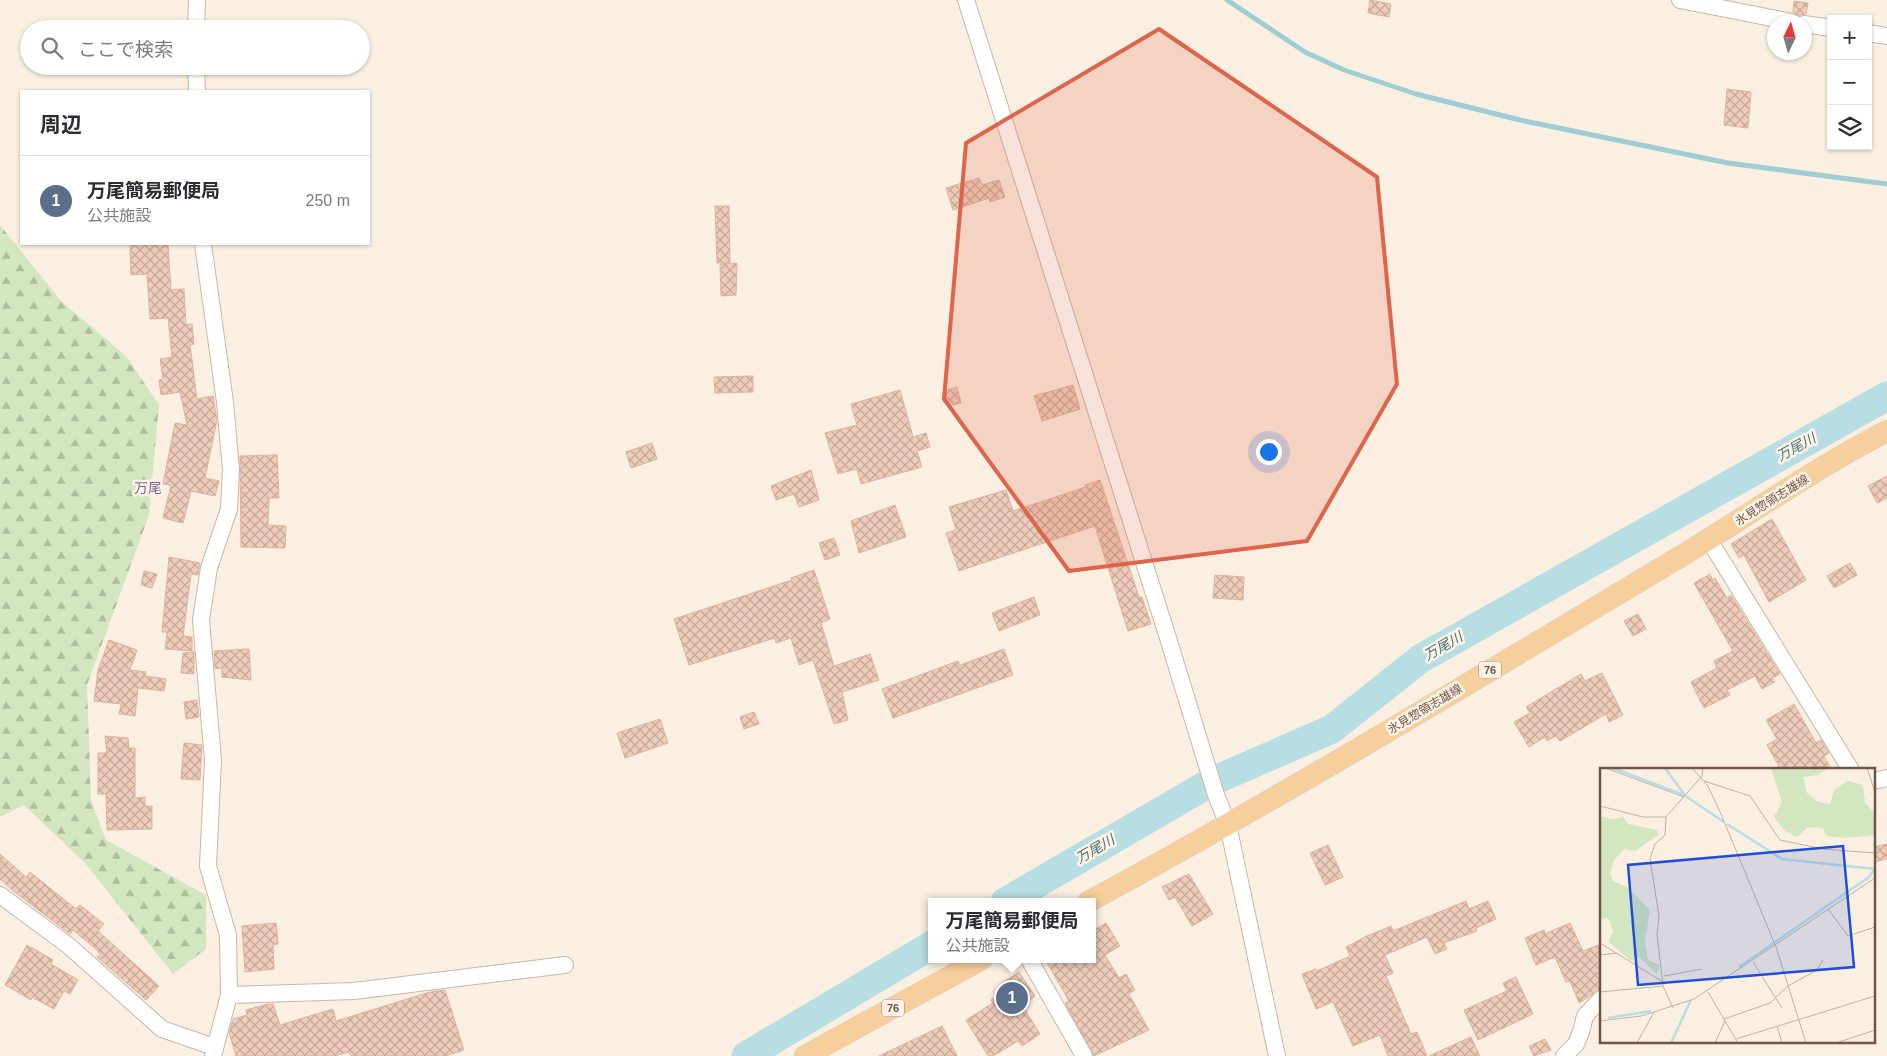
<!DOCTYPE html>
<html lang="ja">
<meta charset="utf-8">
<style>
body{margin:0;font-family:Arial,"Noto Sans JP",sans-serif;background:#f7f7f7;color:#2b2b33}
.controls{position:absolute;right:15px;top:15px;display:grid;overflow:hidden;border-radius:0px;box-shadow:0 1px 4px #0004}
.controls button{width:45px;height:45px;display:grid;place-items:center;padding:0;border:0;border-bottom:1px solid #e1e1e2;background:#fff;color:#2b2b33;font:25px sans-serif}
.compass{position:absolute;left:1767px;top:15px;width:45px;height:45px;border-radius:50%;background:#fff;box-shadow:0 1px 4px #0004;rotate:5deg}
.you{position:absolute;left:1268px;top:451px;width:18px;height:18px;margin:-12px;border:4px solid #fff;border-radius:50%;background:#1a73e8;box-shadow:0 0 0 8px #1a73e833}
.badge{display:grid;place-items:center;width:32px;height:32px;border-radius:50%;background:#b45309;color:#fff;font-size:16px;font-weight:700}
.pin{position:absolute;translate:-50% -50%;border:2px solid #fff;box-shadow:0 1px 5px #0006}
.popup{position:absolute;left:928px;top:898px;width:168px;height:65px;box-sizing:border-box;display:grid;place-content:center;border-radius:0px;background:#fff;filter:drop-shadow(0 1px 4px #0005);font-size:16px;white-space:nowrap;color:#7c7c81}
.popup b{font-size:19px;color:#2b2b33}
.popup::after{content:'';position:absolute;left:50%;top:100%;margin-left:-10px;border:10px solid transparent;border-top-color:#fff}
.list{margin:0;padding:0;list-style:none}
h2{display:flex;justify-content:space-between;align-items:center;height:65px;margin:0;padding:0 20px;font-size:21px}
h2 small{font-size:16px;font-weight:400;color:#7c7c81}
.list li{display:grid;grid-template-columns:32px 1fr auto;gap:15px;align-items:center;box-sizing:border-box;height:90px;padding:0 20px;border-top:1px solid #e1e1e2}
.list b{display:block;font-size:19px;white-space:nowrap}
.list p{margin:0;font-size:16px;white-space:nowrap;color:#7c7c81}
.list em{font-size:16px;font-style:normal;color:#7c7c81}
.icon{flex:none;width:28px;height:28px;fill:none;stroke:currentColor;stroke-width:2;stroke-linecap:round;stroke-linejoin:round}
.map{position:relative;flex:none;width:1887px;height:1056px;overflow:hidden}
.search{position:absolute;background:#fff;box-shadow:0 1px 4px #0004;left:20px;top:20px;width:350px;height:55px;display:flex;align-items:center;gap:12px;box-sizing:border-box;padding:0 18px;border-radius:28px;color:#7c7c81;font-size:19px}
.panel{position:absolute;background:#fff;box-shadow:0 1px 4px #0004;left:20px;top:90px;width:350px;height:155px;border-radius:0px}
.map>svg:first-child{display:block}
.forest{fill:url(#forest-firs)}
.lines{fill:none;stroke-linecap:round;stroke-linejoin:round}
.stream{stroke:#9eced3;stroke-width:5}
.river{stroke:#b7dee2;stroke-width:29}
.building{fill:url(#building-cross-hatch);stroke:#e0b29b}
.minor-casing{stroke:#cab6a8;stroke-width:18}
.major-casing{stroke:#d7cfcc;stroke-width:22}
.minor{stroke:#fff;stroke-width:16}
.major{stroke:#f6cf9c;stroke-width:21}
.marked{fill:#de644c;fill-opacity:0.2;stroke:#de644c;stroke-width:4;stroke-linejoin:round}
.labels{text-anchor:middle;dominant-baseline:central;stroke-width:5;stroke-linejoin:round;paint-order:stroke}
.shield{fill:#fef3e6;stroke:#9a8478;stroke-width:1}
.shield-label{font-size:11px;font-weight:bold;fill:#6f5549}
.street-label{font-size:12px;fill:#6f5549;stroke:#fef3e6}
.water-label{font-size:14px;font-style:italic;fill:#42757b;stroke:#fef3e6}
.neighbourhood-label{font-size:14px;fill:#816593;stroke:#fef3e6}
.inset-river{fill:none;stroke:#b7dee2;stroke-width:2.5}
.inset-road{fill:none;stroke:#c2b1a4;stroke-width:1}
.view{fill:#1d4ed8;fill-opacity:0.15;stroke:#1d4ed8;stroke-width:2.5}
.inset-edge{fill:none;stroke:#6f5549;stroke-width:2.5}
</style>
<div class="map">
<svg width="1887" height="1056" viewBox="0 0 1887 1056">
<defs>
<pattern id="forest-firs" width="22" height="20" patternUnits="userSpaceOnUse" patternTransform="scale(1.25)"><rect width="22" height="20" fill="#d2e6c0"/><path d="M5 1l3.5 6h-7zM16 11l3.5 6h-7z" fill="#afbd9e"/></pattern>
<pattern id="building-cross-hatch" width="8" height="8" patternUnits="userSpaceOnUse" patternTransform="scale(1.25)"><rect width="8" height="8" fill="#eeccba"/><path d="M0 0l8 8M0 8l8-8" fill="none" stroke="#c5a899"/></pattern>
</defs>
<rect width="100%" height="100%" fill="#faefe1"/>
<path class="forest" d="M 0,225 L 62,302 L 126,356 L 159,405 L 149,515 L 87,685 L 91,800 L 106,840 L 206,895 L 206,949 L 173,974 L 85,863 L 24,805 L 0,817 Z"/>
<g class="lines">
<path class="stream" d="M 1227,0 L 1305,52 L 1344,70 L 1416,94 L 1520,120 L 1728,163 L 1887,184"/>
<g class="river">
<path d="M 1005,902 L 1213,781 L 1332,729 L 1420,659 L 1887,396"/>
<path d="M 746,1056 L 932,945"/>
</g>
</g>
<g class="building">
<path d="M 1370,0 L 1391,4 L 1389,17 L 1368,13 Z"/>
<path d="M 1794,1 L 1808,3 L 1806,14 L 1799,15 L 1793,12 Z"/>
<path d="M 1727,89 L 1751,92 L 1748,128 L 1724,125 Z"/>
<path d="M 979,178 L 982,185 L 999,180 L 1005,197 L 990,202 L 989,198 L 953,210 L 946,188 Z"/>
<path d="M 715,206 L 729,206 L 730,263 L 717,263 Z"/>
<path d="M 168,244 L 171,290 L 184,289 L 186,325 L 192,324 L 194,344 L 190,345 L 197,399 L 213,396 L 217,420 L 205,478 L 219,481 L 215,496 L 191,491 L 183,523 L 163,518 L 171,485 L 163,484 L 175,423 L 187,425 L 180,392 L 161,395 L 159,380 L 163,379 L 160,359 L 172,357 L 168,318 L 150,319 L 147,274 L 131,275 L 130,245 Z"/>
<path d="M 737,263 L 736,295 L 721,296 L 720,264 Z"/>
<path d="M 753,376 L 753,392 L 715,393 L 714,377 Z"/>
<path d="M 1073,385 L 1080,409 L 1042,421 L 1034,396 Z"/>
<path d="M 957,387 L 961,403 L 949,406 L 944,391 Z"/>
<path d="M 900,390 L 913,437 L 926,433 L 930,447 L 917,451 L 922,467 L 861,484 L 857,469 L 838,474 L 825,433 L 857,425 L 851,404 Z"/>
<path d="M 652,443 L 657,459 L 631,468 L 626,452 Z"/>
<path d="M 277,455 L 279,498 L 269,498 L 268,525 L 286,526 L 285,548 L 241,547 L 240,456 Z"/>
<path d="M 811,470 L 819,500 L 799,507 L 794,494 L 776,500 L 771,486 Z"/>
<path d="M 1887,476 L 1887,498 L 1877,503 L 1868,486 Z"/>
<path d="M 1100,480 L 1139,597 L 1142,597 L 1151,624 L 1128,631 L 1095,526 L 959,571 L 946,533 L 956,530 L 949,507 L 1006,490 L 1013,511 L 1086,487 L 1085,485 Z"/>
<path d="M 895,505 L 906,537 L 859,553 L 851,521 Z"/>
<path d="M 1772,519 L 1806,580 L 1769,602 L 1744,555 L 1739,558 L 1731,544 Z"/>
<path d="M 834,538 L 840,555 L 825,560 L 819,543 Z"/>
<path d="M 169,557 L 200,563 L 198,575 L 191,574 L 183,636 L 192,637 L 192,651 L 165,649 L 167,632 L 162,632 Z"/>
<path d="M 1850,563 L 1857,575 L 1834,588 L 1827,576 Z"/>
<path d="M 814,570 L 830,619 L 821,623 L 834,666 L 870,654 L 879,680 L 842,692 L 848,720 L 834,724 L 813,660 L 799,665 L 791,638 L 776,643 L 775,638 L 689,665 L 674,619 L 792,580 L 791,578 Z"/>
<path d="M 144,571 L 157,574 L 152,588 L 141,585 Z"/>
<path d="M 1710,574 L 1713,580 L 1715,578 L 1727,598 L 1731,595 L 1780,674 L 1772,678 L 1775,682 L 1762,689 L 1755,676 L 1727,690 L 1730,695 L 1704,708 L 1691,682 L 1717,668 L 1714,661 L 1733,651 L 1694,583 Z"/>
<path d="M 1215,575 L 1244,577 L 1243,600 L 1213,598 Z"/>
<path d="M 1034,597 L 1040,615 L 999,631 L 992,613 Z"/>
<path d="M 1638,614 L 1646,629 L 1633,636 L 1624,621 Z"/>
<path d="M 109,640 L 137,650 L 130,670 L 146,672 L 145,676 L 166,679 L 164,691 L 138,688 L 135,716 L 119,714 L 121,704 L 94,701 L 98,670 Z"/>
<path d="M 249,649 L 251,680 L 222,677 L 222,668 L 215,669 L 214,651 Z"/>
<path d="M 1004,649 L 1013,675 L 893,718 L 882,689 L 958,661 L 960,665 Z"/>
<path d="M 194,652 L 194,674 L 181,673 L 183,653 Z"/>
<path d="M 1602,673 L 1623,715 L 1609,722 L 1606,714 L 1560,741 L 1556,736 L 1547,741 L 1545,737 L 1529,747 L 1514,722 L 1530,713 L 1526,707 L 1581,674 L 1585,681 Z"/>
<path d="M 197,700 L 199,717 L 186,719 L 184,702 Z"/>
<path d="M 1794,704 L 1816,743 L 1821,740 L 1829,753 L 1824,756 L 1832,770 L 1781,770 L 1767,745 L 1777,739 L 1766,720 Z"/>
<path d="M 754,712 L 759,724 L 744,729 L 740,717 Z"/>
<path d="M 660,719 L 668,743 L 625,758 L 617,733 Z"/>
<path d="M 105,736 L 128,738 L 129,748 L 135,748 L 135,798 L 145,797 L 145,806 L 152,806 L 152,829 L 107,830 L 106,794 L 98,794 L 98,753 L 107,753 Z"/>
<path d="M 184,743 L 202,745 L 200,780 L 181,779 Z"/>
<path d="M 1887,844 L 1887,859 L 1875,862 L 1873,847 Z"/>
<path d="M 1328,845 L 1343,877 L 1325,885 L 1310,853 Z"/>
<path d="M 0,854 L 26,877 L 30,872 L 76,909 L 80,905 L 104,924 L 98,931 L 159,986 L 146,1000 L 97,957 L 100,954 L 97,950 L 73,930 L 70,934 L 12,890 L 0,879 Z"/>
<path d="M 1189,874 L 1213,914 L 1192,926 L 1175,897 L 1169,900 L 1162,887 Z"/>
<path d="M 1466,901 L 1469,909 L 1488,901 L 1496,919 L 1476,928 L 1477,931 L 1444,943 L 1447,949 L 1435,954 L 1427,937 L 1385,955 L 1393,973 L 1386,976 L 1411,1034 L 1417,1032 L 1427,1056 L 1388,1056 L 1380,1035 L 1353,1046 L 1333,1002 L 1316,1009 L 1302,974 L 1316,969 L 1317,971 L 1350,956 L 1346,947 L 1367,936 L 1391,926 L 1393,931 Z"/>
<path d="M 276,923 L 278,944 L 273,945 L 274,969 L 245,972 L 242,926 Z"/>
<path d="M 1106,923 L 1120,946 L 1105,955 L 1119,978 L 1126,974 L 1135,990 L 1129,994 L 1149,1030 L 1094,1056 L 1065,1003 L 1069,1001 L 1045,959 L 1092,959 L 1092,931 Z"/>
<path d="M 1570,923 L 1583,951 L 1601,944 L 1601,989 L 1579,1003 L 1570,981 L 1566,982 L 1555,957 L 1536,965 L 1525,938 L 1544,930 L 1545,934 Z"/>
<path d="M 27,945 L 53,960 L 51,964 L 78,980 L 70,994 L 64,991 L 54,1009 L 32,997 L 31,1000 L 5,985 Z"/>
<path d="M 1019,972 L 1035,996 L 1022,1005 L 1040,1034 L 1022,1046 L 1018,1041 L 993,1056 L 988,1056 L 966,1020 L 993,1003 L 991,1000 L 1007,989 L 1002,983 Z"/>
<path d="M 1516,977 L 1533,1014 L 1478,1040 L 1464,1010 L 1507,991 L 1503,983 Z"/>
<path d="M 445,990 L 464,1050 L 446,1056 L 351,1056 L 349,1052 L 335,1056 L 236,1056 L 229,1033 L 233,1019 L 247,1015 L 246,1010 L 268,1004 L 273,1004 L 280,1025 L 333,1009 L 336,1021 L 430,992 Z"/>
<path d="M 942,1026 L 957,1056 L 879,1056 Z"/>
<path d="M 1471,1037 L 1480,1056 L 1429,1056 Z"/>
<path d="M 1545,1039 L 1551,1050 L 1534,1056 L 1529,1046 Z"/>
</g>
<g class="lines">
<defs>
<g id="minor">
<path d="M 966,0 L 1168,638 L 1216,795 L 1228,825 L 1277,1056"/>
<path d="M 1680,0 L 1792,22"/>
<path d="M 1804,24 L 1831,28"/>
<path d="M 196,29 L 197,0"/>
<path d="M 1868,33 L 1887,36"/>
<path d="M 196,66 L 197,91"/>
<path d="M 203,244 L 225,402 L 231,470 L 229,509 L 209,568 L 201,620 L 213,760 L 208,866 L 228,935 L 229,995 L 213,1056"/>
<path d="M 1709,540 L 1851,770"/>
<path d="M 1873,781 L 1887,778"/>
<path d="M 0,895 L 69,946 L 162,1029 L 214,1047"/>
<path d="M 1029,959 L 1084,1056"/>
<path d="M 229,995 L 354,991 L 565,965"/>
<path d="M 1564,1056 L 1576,1044 L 1581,1032 L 1585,1016 L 1601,999"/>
</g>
<g id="major">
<path d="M 1088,902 C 1285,795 1476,679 1668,564 C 1741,521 1811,470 1887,431"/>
<path d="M 805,1056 L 982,959"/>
</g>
</defs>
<use href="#minor" class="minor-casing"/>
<use href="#major" class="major-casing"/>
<use href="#minor" class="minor"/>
<use href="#major" class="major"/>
</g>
<path class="marked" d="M 1159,29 L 1377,177 L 1397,384 L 1307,541 L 1069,571 L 944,399 L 966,143 Z"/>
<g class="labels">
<g class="shield">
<rect x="1479" y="661.5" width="22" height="17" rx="4"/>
<rect x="882" y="999.5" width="22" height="17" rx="4"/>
</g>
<g class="shield-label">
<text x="1490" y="670">76</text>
<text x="893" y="1008">76</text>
</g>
<g class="street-label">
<text transform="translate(1772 500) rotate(-32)">氷見惣領志雄線</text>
<text transform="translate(1425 709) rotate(-31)">氷見惣領志雄線</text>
</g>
<g class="water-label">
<text transform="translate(1796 447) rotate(-29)">万尾川</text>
<text transform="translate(1443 646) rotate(-30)">万尾川</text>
<text transform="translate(1095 849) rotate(-30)">万尾川</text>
</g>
<g class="neighbourhood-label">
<text x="148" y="488">万尾</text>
</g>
</g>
<g transform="translate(1600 768)">
<rect width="275" height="275" fill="#faefe1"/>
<path d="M 171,0 L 228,0 L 218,7 L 203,9 L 207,25 L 218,34 L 230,36 L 234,22 L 248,13 L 263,17 L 265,35 L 274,44 L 275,67 L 246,70 L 227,68 L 223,60 L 208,59 L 197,69 L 185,63 L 174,49 L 182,34 ZM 0,48 L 13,51 L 23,49 L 28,56 L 57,62 L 58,67 L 35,83 L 24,81 L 14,92 L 10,105 L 13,113 L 27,119 L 50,142 L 45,174 L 48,192 L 60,197 L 57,206 L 39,189 L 31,193 L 9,174 L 13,163 L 8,150 L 0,151 Z" fill="#d2e6c0"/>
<path class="inset-river" d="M 13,0 L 84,27 L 124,54M 65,0 L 84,26M 127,56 L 182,91 L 275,101M 139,199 L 269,109 L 275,100M 8,250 L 51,243M 71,275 L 91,232"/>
<path class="inset-road" d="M 6,0 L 84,29M 92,0 L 108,18 L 121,46 L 176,179 L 206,275M 267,0 L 275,24M 104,13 L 150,28 L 180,72 L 223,81 L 275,85M 0,38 L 43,49 L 66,49M 228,141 L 248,168 L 275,159M 0,175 L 63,214M 0,187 L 17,185M 153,194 L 182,240M 64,208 L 102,201M 0,224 L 63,218M 108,224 L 138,275M 73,240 L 63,218 L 57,166 L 59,148 L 50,91 L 55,76 L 65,67 L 66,49 L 102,8 L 103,0M 124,251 L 170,235 L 188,218 L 217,202 L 223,192M 0,253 L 41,248 L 94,231 L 275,110M 177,258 L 182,275M 136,271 L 275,228M 37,275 L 54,244M 115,275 L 125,253M 236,275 L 275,262"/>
<path class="view" d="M 243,78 L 254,199 L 38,217 L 28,97 Z"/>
<rect width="275" height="275" class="inset-edge"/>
</g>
</svg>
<div class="controls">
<button>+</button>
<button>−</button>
<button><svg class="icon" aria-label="layers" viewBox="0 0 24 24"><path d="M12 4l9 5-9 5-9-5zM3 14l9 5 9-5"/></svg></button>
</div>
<svg class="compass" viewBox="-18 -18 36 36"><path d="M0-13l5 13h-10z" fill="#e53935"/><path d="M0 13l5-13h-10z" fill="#7c7c81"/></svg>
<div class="you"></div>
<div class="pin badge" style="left:1012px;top:998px;background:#5c6f8a">1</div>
<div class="popup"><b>万尾簡易郵便局</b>公共施設</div>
<div class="search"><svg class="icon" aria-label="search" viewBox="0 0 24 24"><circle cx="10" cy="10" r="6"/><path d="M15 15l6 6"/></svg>ここで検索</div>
<section class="panel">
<h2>周辺<small></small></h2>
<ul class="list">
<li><span class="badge" style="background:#5c6f8a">1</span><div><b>万尾簡易郵便局</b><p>公共施設</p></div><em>250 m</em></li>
</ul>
</section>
</div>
